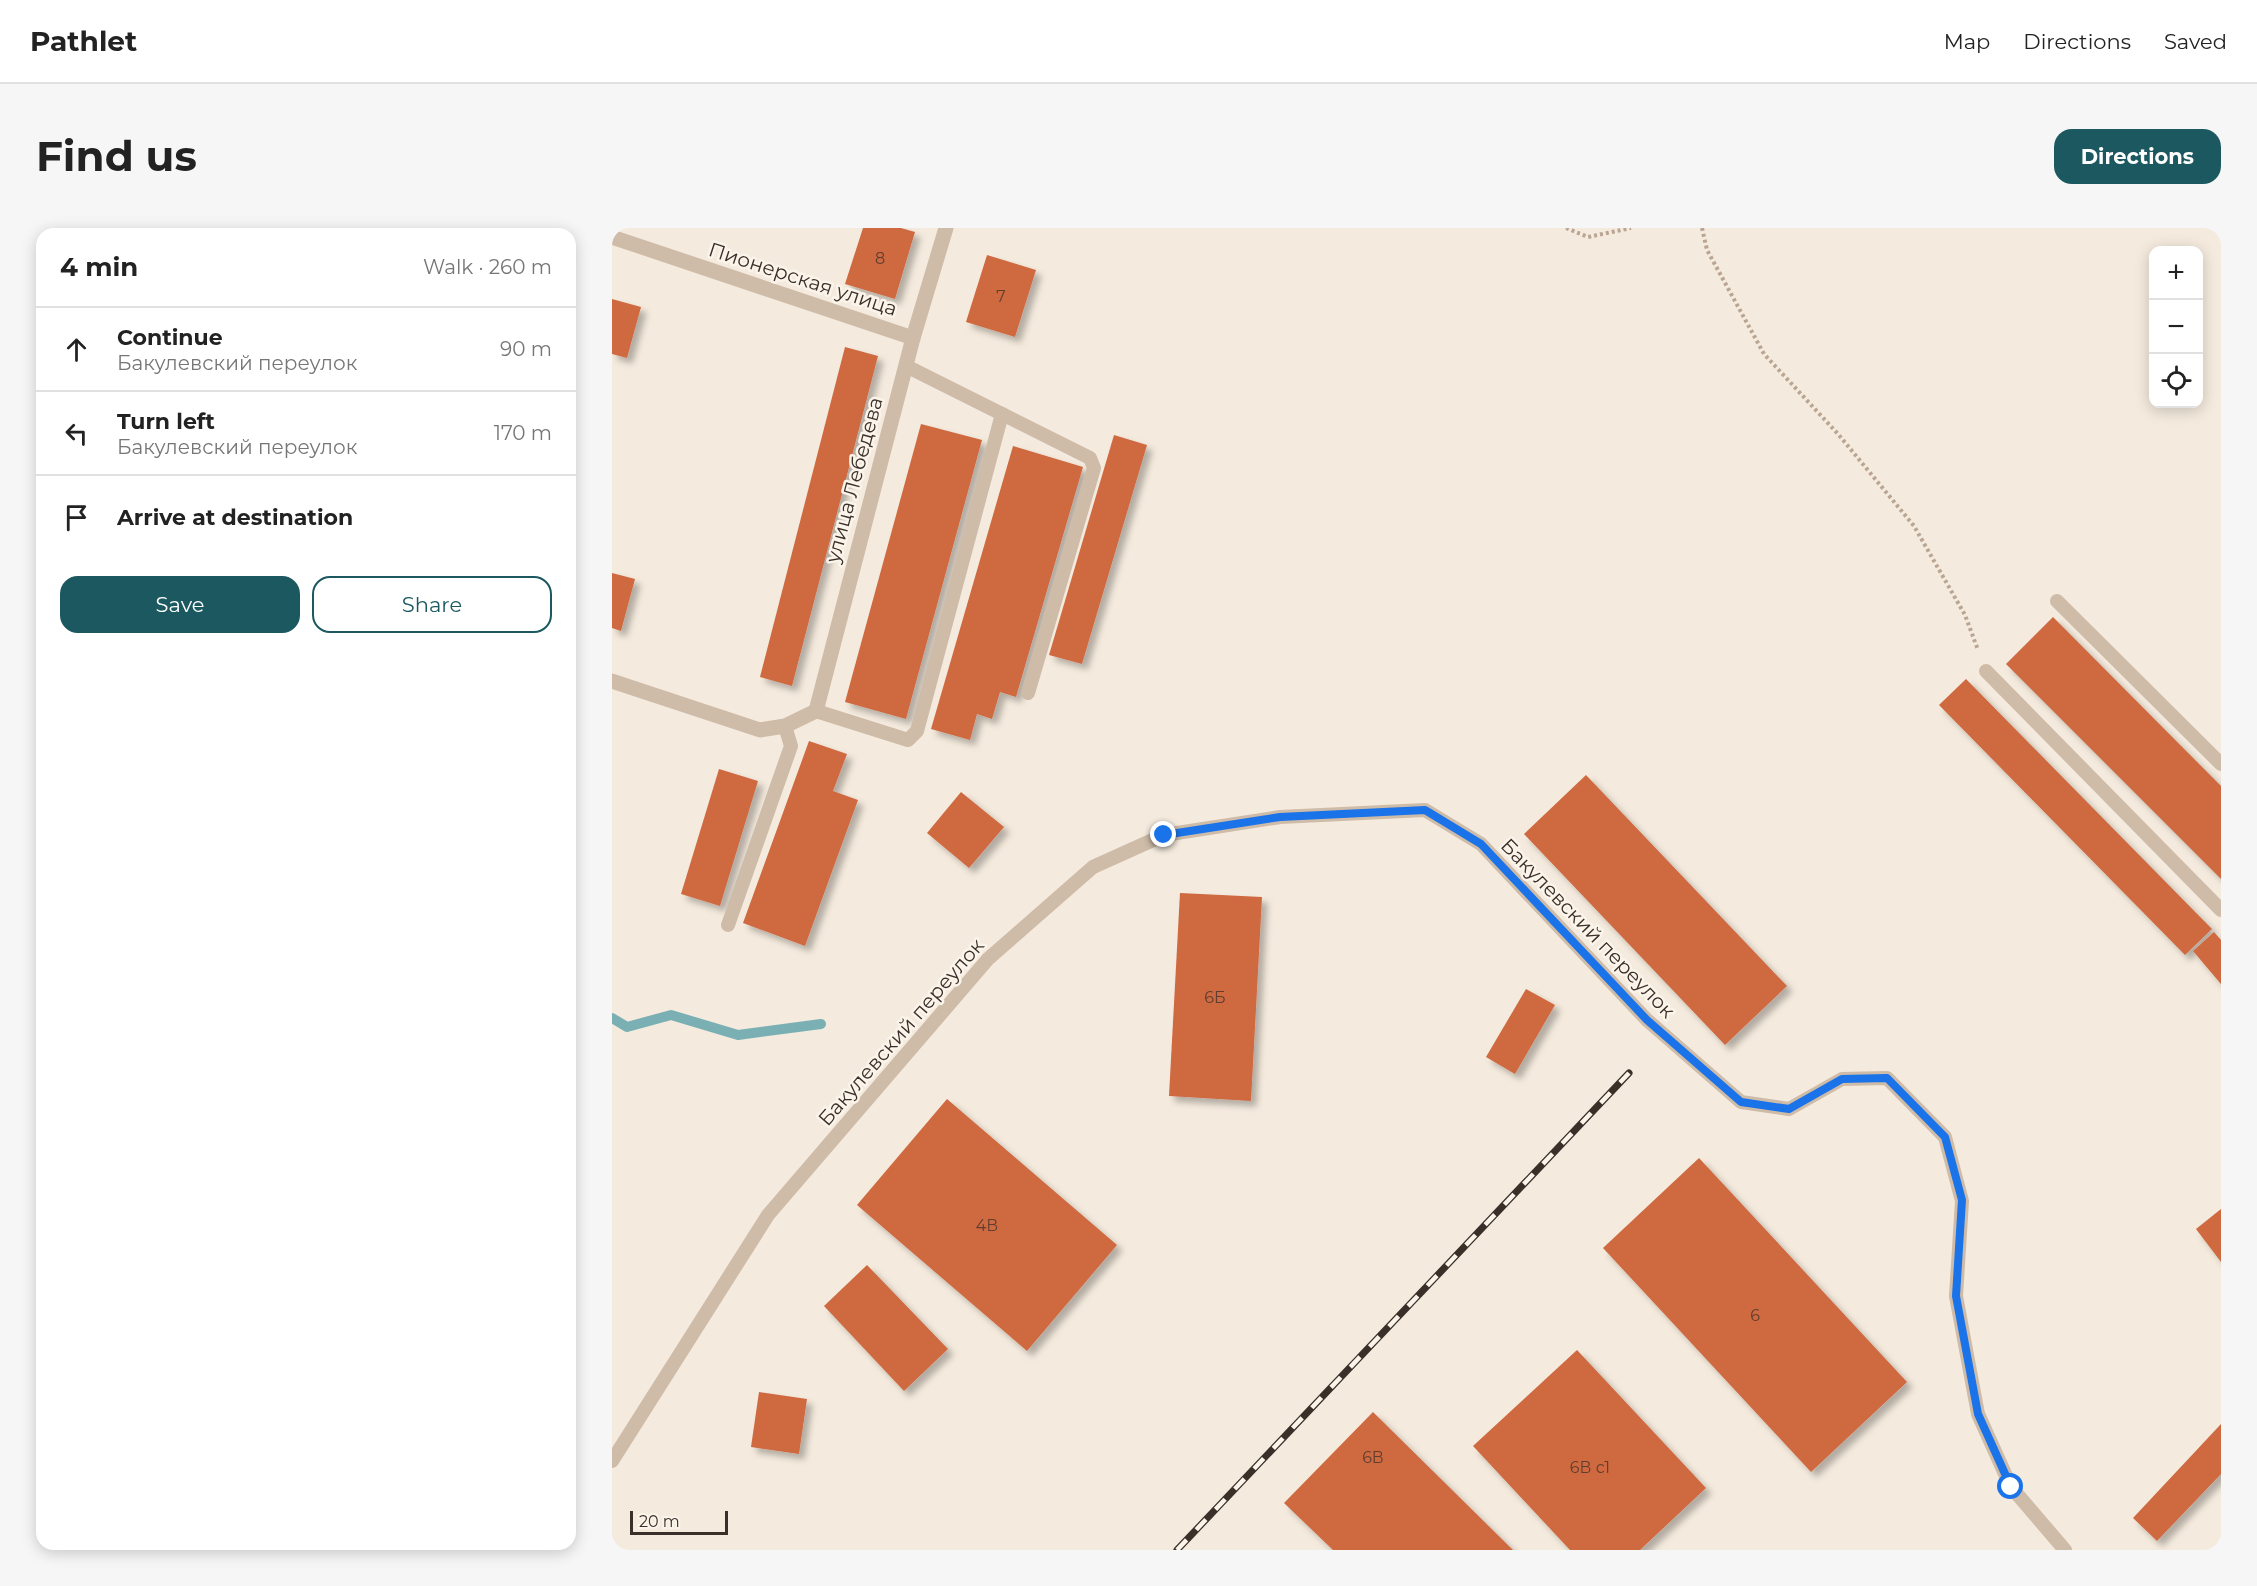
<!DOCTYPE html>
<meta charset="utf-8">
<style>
body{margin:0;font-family:Montserrat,sans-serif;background:#f6f6f6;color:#222}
.controls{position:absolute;right:18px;top:18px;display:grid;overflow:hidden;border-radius:12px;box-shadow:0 3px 15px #0003}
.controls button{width:54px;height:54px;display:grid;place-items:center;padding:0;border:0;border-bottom:2px solid #e0e0e0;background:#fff;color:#222;font:30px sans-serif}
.scale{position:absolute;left:18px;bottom:15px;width:98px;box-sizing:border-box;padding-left:6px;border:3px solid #3a2f29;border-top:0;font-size:16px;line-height:21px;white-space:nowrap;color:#3a2f29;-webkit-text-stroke:4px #fbf4ea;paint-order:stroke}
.stop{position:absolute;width:18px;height:18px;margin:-14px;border:4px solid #1a73e8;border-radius:50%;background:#fff}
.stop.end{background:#1a73e8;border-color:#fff;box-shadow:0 2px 6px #0008}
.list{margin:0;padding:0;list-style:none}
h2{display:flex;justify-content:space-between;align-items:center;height:78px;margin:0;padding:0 24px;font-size:26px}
h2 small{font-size:20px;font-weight:400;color:#767676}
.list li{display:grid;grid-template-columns:39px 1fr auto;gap:18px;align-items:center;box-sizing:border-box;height:84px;padding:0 24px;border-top:2px solid #e0e0e0}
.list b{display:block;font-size:22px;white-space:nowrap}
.list p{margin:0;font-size:20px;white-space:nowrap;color:#767676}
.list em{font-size:20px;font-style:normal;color:#767676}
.actions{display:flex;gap:12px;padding:18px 24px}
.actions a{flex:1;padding:14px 0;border:2px solid #1b585f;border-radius:18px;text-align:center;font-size:21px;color:#1b585f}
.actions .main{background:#1b585f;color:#fff}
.icon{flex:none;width:33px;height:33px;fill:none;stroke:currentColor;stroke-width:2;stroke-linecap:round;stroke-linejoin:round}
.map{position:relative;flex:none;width:1609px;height:1322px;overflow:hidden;border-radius:18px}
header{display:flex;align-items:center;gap:36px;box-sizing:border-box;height:84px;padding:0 30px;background:#fff;border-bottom:2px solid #e0e0e0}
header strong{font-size:28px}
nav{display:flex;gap:33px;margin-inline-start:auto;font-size:21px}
.intro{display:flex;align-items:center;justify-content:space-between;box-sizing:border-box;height:144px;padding:0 36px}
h1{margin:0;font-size:42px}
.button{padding:15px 27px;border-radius:18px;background:#1b585f;color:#fff;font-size:21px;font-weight:700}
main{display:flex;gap:36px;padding:0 36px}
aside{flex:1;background:#fff;border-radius:18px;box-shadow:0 3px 15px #0003}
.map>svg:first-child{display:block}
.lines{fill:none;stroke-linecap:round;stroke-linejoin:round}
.stream{stroke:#7aafb4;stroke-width:10}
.building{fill:#ce6941;filter:url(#shadow)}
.path{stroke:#baa492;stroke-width:4;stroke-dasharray:3 3;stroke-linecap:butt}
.lane{stroke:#cebba8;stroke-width:14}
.street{stroke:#cebba8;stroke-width:15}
.rail-casing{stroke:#3a2f29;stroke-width:7}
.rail{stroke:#fbf4ea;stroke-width:4.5;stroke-dasharray:14;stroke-linecap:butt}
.route{stroke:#1a73e8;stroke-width:8}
.labels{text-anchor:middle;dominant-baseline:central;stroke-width:5;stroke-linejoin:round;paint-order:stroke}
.number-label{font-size:16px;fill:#5f3e2f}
.street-label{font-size:20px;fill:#3a2f29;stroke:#fbf4ea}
</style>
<header>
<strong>Pathlet</strong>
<nav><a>Map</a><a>Directions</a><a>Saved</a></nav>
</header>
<div class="intro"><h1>Find us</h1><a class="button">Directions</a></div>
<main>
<aside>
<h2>4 min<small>Walk · 260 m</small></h2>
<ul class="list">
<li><svg class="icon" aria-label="ahead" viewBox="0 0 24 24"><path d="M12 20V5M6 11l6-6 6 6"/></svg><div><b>Continue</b><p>Бакулевский переулок</p></div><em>90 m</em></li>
<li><svg class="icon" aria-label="left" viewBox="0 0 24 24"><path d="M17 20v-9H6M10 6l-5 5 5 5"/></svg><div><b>Turn left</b><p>Бакулевский переулок</p></div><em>170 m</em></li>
<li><svg class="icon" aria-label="arrive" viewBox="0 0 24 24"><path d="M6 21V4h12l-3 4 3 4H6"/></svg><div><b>Arrive at destination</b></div></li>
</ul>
<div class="actions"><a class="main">Save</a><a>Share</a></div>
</aside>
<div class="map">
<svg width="1609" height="1322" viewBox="0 0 1609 1322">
<defs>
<filter id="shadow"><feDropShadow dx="5.5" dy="5.5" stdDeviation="3" flood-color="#0004"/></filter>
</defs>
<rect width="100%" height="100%" fill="#f4eadd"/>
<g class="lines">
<path class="stream" d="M 0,790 L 15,799 L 59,787 L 126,807 L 209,796"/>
</g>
<g class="building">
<path d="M 251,0 L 289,0 L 303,4 L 283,71 L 233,56 Z"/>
<path d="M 375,27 L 424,42 L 403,109 L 354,94 Z"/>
<path d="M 0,71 L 29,79 L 15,130 L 0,126 Z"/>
<path d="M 233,119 L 266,128 L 180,458 L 148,449 Z"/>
<path d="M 309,196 L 370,212 L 294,491 L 233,474 Z"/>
<path d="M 502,207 L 535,217 L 470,436 L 437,427 Z"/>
<path d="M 401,218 L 471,239 L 404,469 L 388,464 L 380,491 L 365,486 L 358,512 L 319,501 Z"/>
<path d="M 0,345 L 23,351 L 9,403 L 0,400 Z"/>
<path d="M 1441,389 L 1609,558 L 1609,651 L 1394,436 Z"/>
<path d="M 1354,451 L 1600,701 L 1573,727 L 1327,477 Z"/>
<path d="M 197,513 L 235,526 L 221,563 L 246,572 L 193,718 L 131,695 Z"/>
<path d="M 107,541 L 146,553 L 108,678 L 69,666 Z"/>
<path d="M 974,547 L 1175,758 L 1113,817 L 912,606 Z"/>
<path d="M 349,564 L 392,599 L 357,640 L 315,605 Z"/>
<path d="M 568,665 L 650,669 L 639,873 L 557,868 Z"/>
<path d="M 1602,704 L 1609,712 L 1609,756 L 1581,723 Z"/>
<path d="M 914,761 L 943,777 L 903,846 L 874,829 Z"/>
<path d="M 335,871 L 505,1017 L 415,1123 L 245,977 Z"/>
<path d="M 1087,930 L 1295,1154 L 1199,1244 L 991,1020 Z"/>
<path d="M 1609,981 L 1609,1034 L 1584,1001 Z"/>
<path d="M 255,1037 L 336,1121 L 292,1163 L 212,1078 Z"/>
<path d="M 965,1122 L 1094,1260 L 1028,1322 L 958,1322 L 861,1218 Z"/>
<path d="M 147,1164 L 195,1171 L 187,1226 L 139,1219 Z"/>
<path d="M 761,1184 L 901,1322 L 721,1322 L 672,1275 Z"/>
<path d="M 1609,1196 L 1609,1246 L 1545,1313 L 1521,1290 Z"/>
</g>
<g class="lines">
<g class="path">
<path d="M 954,0 L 976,9 L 1019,0"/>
<path d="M 1090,0 L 1095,22 L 1152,126 L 1226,206 L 1302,298 L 1353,387 L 1366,422"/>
</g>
<g class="lane">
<path d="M 390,186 L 478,230 L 482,240 L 416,465"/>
<path d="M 1445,373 L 1609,536"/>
<path d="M 1374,443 L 1609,682"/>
<path d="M 204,483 L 296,512 L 305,503 L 390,186 L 294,138"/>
<path d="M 116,697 L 179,518 L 173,498"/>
<path d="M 0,1233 L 156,987 L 376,731 L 481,639 L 552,607 L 668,589 L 813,582 L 869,616 L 1035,792 L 1129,874 L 1177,881 L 1230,851 L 1275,850 L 1333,909 L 1350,973 L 1344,1068 L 1366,1186 L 1399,1259 L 1453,1322"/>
</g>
<g class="street">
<path d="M 0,9 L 301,110"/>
<path d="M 0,453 L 148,502 L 173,498 L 204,483 L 301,110 L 334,0"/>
</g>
<defs>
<path id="rail" d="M 565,1322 L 1017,845"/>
</defs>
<use href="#rail" class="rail-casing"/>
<use href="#rail" class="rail"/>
</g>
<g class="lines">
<path class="route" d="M 552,607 L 668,589 L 813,582 L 869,616 L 1035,792 L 1129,874 L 1177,881 L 1230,851 L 1275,850 L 1333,909 L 1350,972 L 1344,1068 L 1366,1186 L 1399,1259"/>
</g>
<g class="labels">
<g class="number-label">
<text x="268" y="30">8</text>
<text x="389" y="68">7</text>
<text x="603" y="769">6Б</text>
<text x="375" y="997">4В</text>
<text x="1143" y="1087">6</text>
<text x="761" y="1229">6В</text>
<text x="978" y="1239">6В с1</text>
</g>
<g class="street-label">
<text transform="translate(191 51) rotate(18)">Пионерская улица</text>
<text transform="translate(242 252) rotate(-75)">улица Лебедева</text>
<text transform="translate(976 700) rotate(46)">Бакулевский переулок</text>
<text transform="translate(289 804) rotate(-49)">Бакулевский переулок</text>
</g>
</g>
</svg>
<div class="controls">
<button>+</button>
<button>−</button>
<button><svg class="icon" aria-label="locate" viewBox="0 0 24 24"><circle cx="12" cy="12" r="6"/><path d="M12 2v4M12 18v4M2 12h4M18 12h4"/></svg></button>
</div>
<div class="scale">20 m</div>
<div class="stop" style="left:1399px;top:1259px"></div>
<div class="stop end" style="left:552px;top:607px"></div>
</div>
</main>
